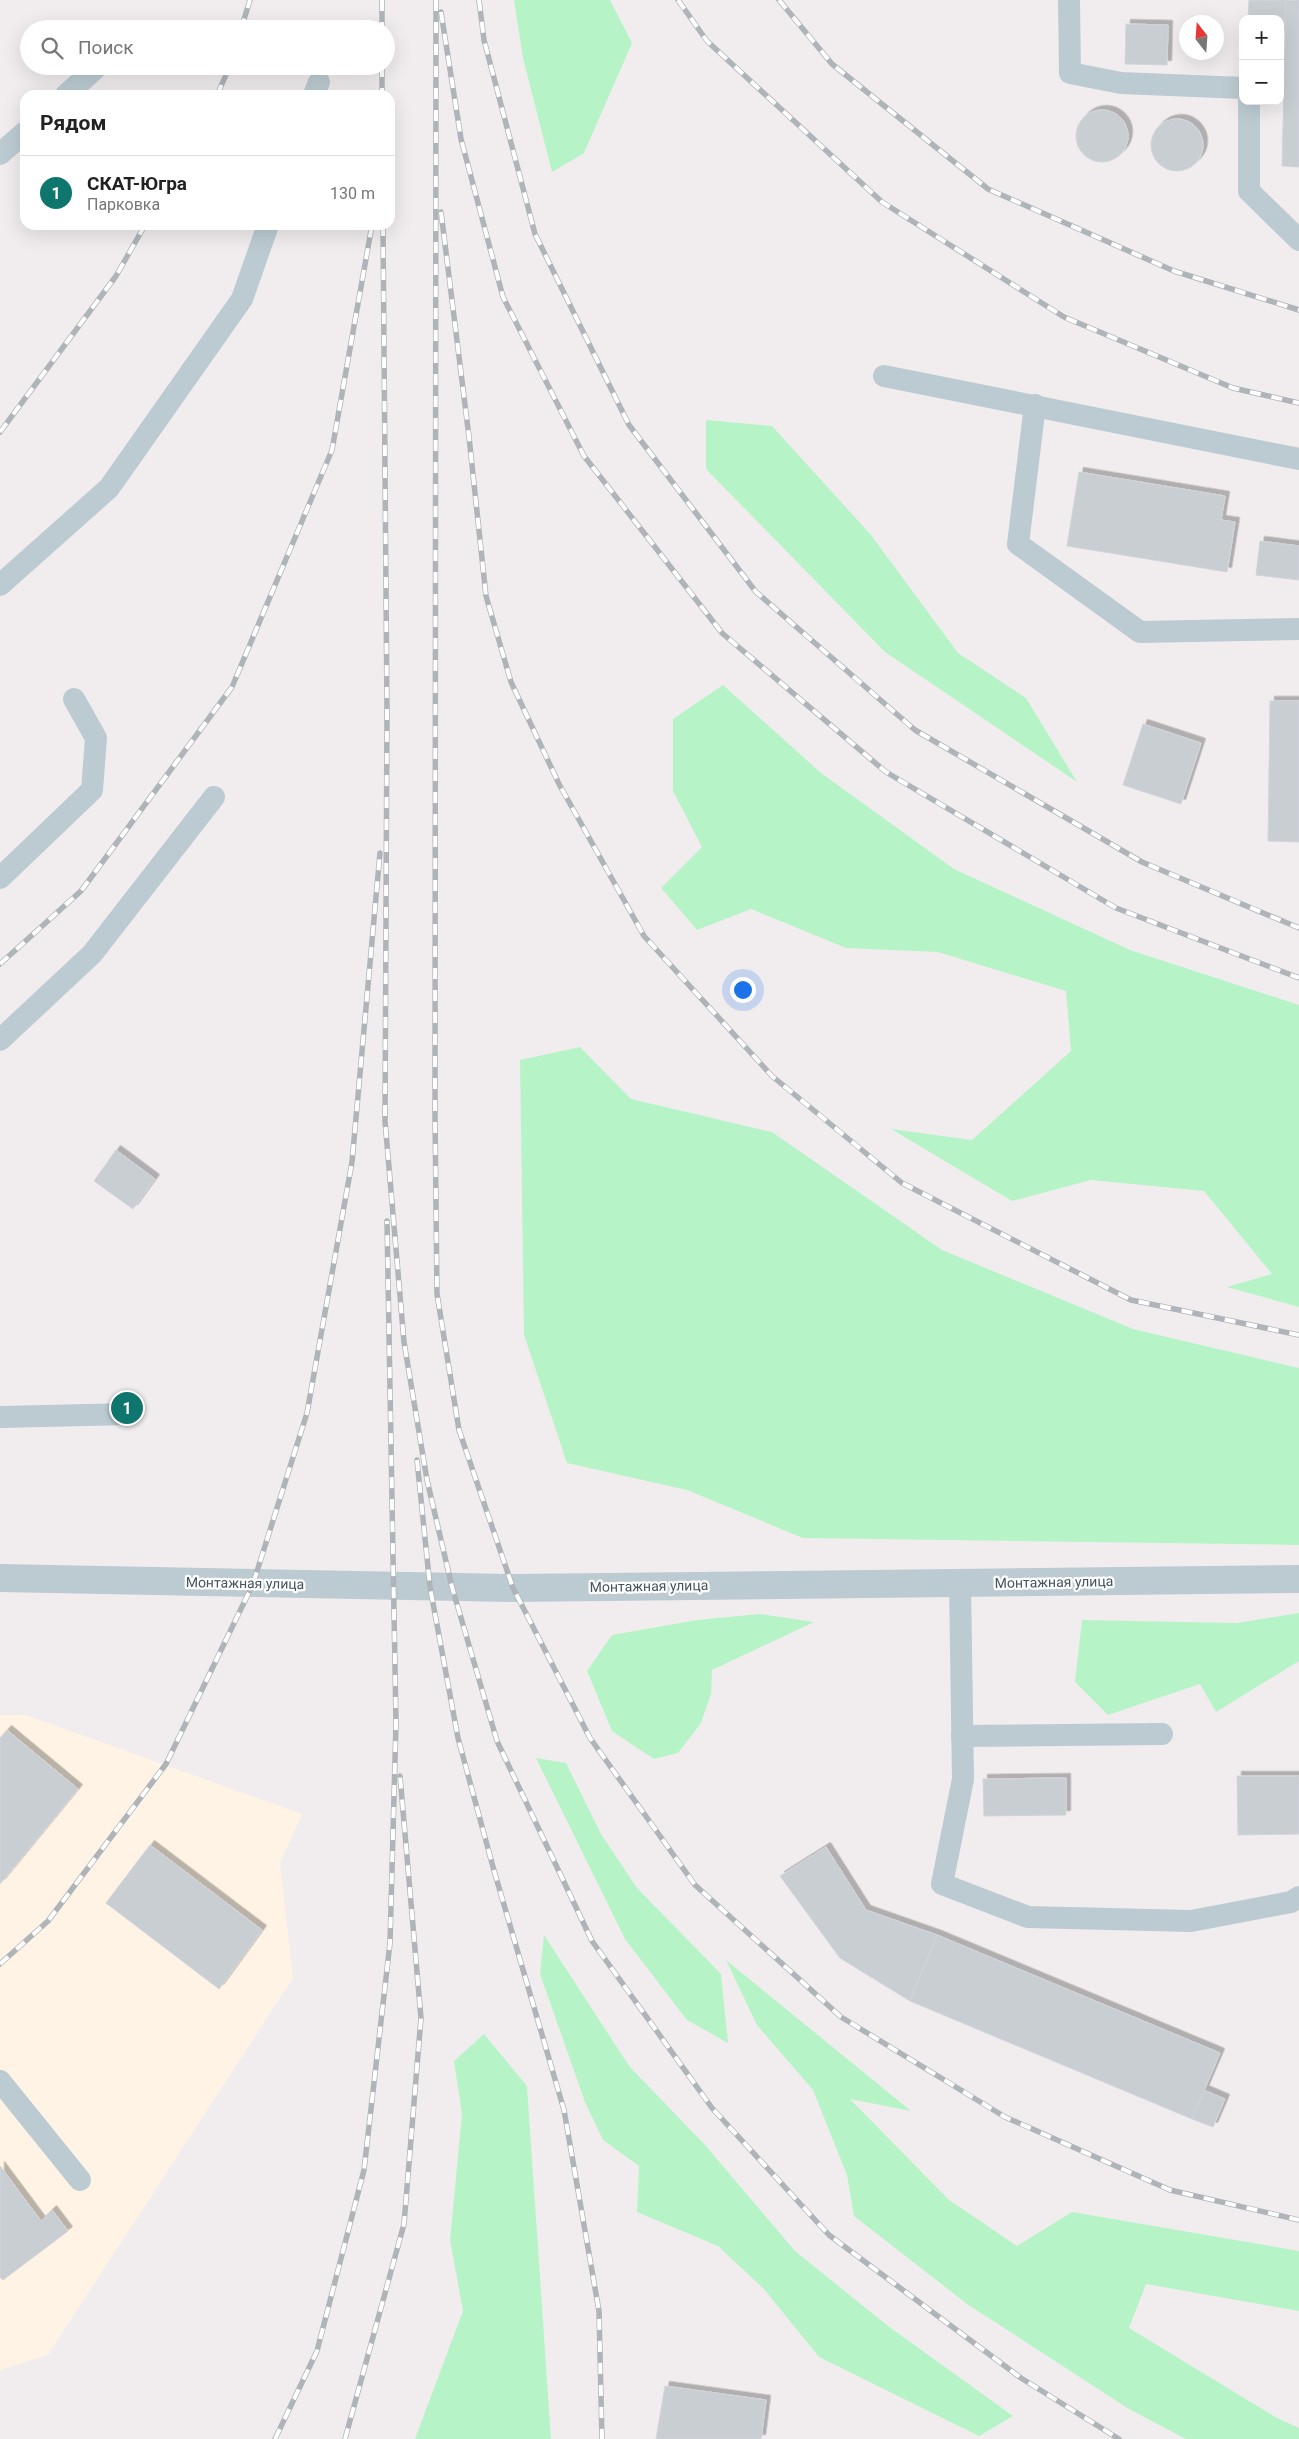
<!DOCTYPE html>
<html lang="ru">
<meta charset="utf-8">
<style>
body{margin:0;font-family:Roboto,sans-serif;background:#f6f6f6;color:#222}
.controls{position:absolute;right:15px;top:15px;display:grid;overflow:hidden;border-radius:10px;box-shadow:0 5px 20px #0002}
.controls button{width:45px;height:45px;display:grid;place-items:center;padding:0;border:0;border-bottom:1px solid #e0e0e0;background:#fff;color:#222;font:25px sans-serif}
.compass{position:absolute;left:1179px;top:15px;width:45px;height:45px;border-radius:50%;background:#fff;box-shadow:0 5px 20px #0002;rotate:343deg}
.you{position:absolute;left:742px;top:989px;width:18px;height:18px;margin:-12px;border:4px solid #fff;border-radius:50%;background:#1a73e8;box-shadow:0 0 0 8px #1a73e833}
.badge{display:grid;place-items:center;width:32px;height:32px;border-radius:50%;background:#0f766e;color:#fff;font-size:16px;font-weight:700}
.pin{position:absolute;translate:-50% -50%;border:2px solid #fff;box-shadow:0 1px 5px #0006}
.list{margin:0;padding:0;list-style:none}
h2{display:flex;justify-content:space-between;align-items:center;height:65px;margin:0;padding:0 20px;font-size:21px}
h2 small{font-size:16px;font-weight:400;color:#767676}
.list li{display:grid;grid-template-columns:32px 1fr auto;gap:15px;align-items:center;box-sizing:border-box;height:75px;padding:0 20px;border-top:1px solid #e0e0e0}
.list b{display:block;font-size:19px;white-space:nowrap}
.list p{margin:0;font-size:16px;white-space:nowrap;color:#767676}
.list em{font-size:16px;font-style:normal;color:#767676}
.icon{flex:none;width:28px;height:28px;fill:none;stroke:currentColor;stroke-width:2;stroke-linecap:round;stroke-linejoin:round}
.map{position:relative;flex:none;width:1299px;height:2439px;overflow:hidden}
.search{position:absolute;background:#fff;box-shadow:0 5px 20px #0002;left:20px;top:20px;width:375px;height:55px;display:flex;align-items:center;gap:12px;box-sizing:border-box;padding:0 18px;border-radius:28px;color:#767676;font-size:19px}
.panel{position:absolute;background:#fff;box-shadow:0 5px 20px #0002;left:20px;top:90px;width:375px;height:140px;border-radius:15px}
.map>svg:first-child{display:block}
.commercial{fill:#fef3e4}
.green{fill:#b6f4c7}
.building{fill:#c9ced3;stroke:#d1d5da;filter:url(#shadow)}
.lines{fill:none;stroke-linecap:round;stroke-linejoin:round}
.service{stroke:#bccbd2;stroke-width:22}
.tertiary{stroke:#bccbd2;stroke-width:28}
.rail-casing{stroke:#afb4b9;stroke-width:5.5}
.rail{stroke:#fff;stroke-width:4;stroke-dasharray:11;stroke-linecap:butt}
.labels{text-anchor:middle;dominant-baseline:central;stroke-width:4.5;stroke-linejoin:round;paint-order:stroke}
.street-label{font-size:14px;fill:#44545d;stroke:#fff}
</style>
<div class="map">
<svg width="1299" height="2439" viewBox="0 0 1299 2439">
<defs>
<filter id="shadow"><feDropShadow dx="4.5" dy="-4.5" stdDeviation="0" flood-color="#0004"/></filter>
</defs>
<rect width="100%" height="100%" fill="#f1edee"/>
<path class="commercial" d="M 0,1715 L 26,1715 L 302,1814 L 280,1863 L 293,1978 L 48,2355 L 0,2370 Z"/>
<g class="green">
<path d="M 514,0 L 610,0 L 632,43 L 584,153 L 552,172 L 523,58 Z"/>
<path d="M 706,420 L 772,426 L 871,535 L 958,653 L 1026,698 L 1077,782 L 885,652 L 706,469 Z"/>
<path d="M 723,685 L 821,773 L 954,869 L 1130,950 L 1299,1005 L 1299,1307 L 1227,1287 L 1272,1274 L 1204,1191 L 1091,1180 L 1012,1201 L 891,1129 L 972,1140 L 1071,1051 L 1066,991 L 938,952 L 846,948 L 751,909 L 697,930 L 661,888 L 702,847 L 673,791 L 673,719 Z"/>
<path d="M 580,1047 L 631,1099 L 772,1132 L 942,1250 L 1133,1329 L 1299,1368 L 1299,1545 L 803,1538 L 687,1490 L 567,1463 L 524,1335 L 520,1060 Z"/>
<path d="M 1299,1613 L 1299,1661 L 1216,1712 L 1200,1684 L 1108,1715 L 1075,1682 L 1082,1620 L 1237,1623 Z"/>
<path d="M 760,1614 L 814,1622 L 712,1670 L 711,1694 L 701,1723 L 678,1753 L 654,1759 L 612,1731 L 587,1671 L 612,1635 L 697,1620 Z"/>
<path d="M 536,1758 L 566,1763 L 601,1834 L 637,1888 L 721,1974 L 728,2043 L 687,2020 L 625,1939 Z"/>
<path d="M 544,1935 L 629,2066 L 705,2145 L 795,2251 L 888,2326 L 1013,2416 L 979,2436 L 819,2357 L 764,2289 L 718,2246 L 637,2212 L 639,2166 L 603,2140 L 585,2102 L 540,1974 Z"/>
<path d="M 726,1960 L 911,2111 L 850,2099 L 949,2200 L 1017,2246 L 1072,2212 L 1299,2251 L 1299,2311 L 1146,2284 L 1129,2328 L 1277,2418 L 1299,2428 L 1299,2439 L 1186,2439 L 1129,2409 L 967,2304 L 854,2216 L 847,2175 L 813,2090 L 757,2025 Z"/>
<path d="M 484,2034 L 527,2086 L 551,2439 L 415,2439 L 463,2311 L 450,2240 L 462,2114 L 454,2061 Z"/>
</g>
<g class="building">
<path d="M 1249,0 L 1286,0 L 1285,30 L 1280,30 L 1280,19 L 1248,19 Z"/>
<path d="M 1286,0 L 1299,0 L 1299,167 L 1282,166 Z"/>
<path d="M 1126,24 L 1168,25 L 1167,65 L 1125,64 Z"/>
<circle cx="1102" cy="136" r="26"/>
<circle cx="1177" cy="145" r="26"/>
<path d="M 1079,472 L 1225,496 L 1221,520 L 1235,522 L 1227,572 L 1067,546 Z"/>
<path d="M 1260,541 L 1299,546 L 1299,580 L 1256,575 Z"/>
<path d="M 1270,701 L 1299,701 L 1299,842 L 1268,841 Z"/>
<path d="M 1143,724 L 1201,743 L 1181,804 L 1123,785 Z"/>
<path d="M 116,1150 L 155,1179 L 133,1209 L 94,1181 Z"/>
<path d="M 7,1730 L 78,1789 L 0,1884 L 0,1738 Z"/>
<path d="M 1237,1776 L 1299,1776 L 1299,1834 L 1238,1835 Z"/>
<path d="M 1066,1778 L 1066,1815 L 984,1816 L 983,1779 Z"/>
<path d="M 150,1845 L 262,1930 L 219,1989 L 106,1903 Z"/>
<path d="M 826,1847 L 866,1910 L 937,1935 L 910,2001 L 840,1958 L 780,1876 Z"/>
<path d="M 937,1935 L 1220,2053 L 1192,2119 L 910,2001 Z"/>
<path d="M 1204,2090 L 1225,2099 L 1213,2127 L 1192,2119 Z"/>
<path d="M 0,2166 L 41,2221 L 52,2210 L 68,2231 L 3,2280 L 0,2277 Z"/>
<path d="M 665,2386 L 766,2400 L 761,2439 L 656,2439 Z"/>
</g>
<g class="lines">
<g class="service">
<path d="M 1069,0 L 1070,73 L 1121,83 L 1243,88"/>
<path d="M 66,95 L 98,66"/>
<path d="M 314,95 L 319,82"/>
<path d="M 1249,101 L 1249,191 L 1299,240"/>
<path d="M 0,154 L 25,132"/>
<path d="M 884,376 L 1299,459"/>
<path d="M 1035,405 L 1018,544 L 1140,632 L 1299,629"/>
<path d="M 0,585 L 109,488 L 242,299 L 268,225"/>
<path d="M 0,878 L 92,790 L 96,738 L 74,699"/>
<path d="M 0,1040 L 92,954 L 214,797"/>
<path d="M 0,1417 L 131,1414"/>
<path d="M 960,1583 L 963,1779 L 942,1884 L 1028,1917 L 1191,1921 L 1291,1902 L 1299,1897"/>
<path d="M 962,1736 L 1162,1734"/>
<path d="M 0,2081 L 80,2180"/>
</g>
<path class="tertiary" d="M 0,1578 L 513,1588 L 1299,1579"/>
<defs>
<g id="rail">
<path d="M 382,0 L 382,29"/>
<path d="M 436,0 L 435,1115 L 437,1294 L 459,1430 L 513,1588 L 590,1738 L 695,1885 L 841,2017 L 1005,2117 L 1170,2190 L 1299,2220"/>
<path d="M 479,0 L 484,40 L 535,234 L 629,425 L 756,592 L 915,730 L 1142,862 L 1299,928"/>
<path d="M 678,0 L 707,41 L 882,202 L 1064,317 L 1233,388 L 1299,403"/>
<path d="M 779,0 L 832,64 L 988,189 L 1174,271 L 1299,310"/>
<path d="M 441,12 L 461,139 L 503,297 L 584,456 L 722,633 L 886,772 L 1116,908 L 1299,978"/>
<path d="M 241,29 L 250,0"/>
<path d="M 382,66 L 382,95"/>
<path d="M 217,95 L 230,66"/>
<path d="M 441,212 L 469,437 L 486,596 L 511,682 L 559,784 L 644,936 L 772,1076 L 902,1183 L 1131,1300 L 1299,1335"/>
<path d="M 383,225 L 387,712 L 385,1121 L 404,1342 L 427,1480 L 452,1587 L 497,1741 L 592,1941 L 712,2108 L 829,2235 L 1021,2378 L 1119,2439"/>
<path d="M 0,432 L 116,276 L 145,225"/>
<path d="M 0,964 L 81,891 L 232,687 L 332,450 L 372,225"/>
<path d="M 417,1460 L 430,1587 L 458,1738 L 493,1867 L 564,2110 L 599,2311 L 602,2439"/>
<path d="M 0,1964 L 48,1921 L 166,1764 L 253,1584 L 307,1413 L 352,1162 L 380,853"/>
<path d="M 275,2439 L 317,2351 L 364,2170 L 390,1943 L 396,1723 L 387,1221"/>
<path d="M 345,2439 L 404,2224 L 421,2018 L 400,1776"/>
</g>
</defs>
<use href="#rail" class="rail-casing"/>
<use href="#rail" class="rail"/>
</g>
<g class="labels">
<g class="street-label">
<text transform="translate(1054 1582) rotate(-1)">Монтажная улица</text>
<text transform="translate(245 1583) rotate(1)">Монтажная улица</text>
<text transform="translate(649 1586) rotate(-1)">Монтажная улица</text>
</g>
</g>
</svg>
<div class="controls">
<button>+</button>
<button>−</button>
</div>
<svg class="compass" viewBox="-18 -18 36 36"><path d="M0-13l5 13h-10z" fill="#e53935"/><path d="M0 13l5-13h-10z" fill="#767676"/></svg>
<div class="you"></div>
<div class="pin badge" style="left:127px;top:1408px">1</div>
<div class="search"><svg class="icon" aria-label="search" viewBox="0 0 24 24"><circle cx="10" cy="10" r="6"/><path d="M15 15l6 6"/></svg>Поиск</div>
<section class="panel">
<h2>Рядом<small></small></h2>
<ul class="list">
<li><span class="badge">1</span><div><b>СКАТ-Югра</b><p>Парковка</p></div><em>130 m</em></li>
</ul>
</section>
</div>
